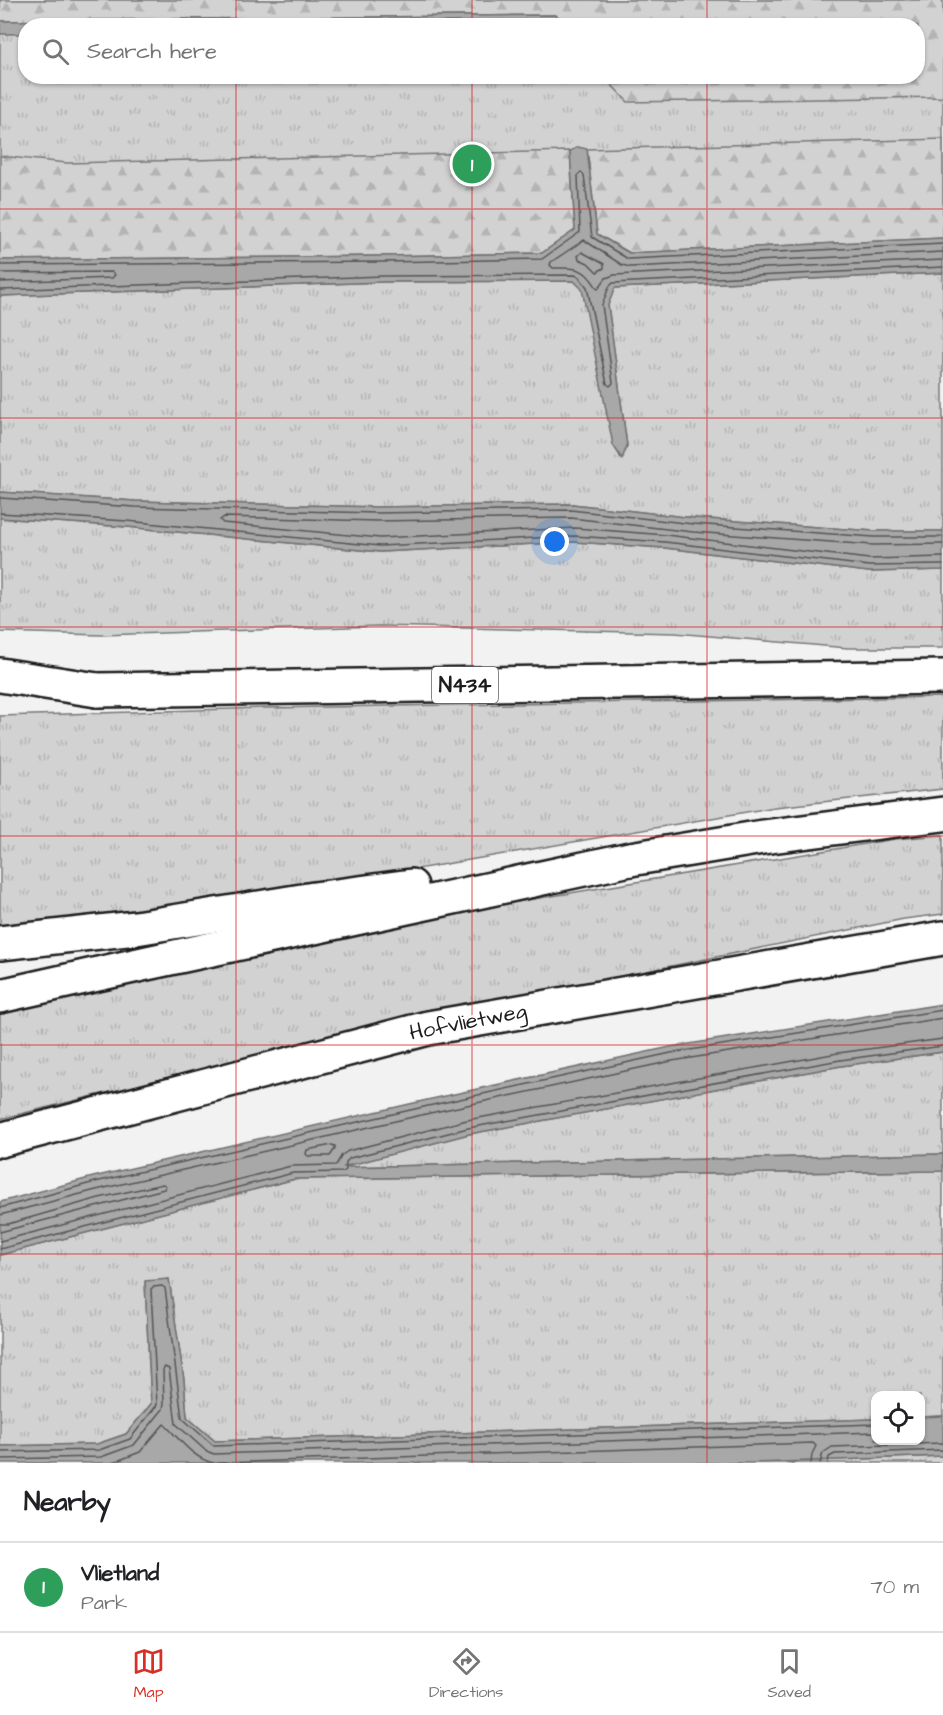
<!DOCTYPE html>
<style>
body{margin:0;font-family:"Architects Daughter",sans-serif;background:#f6f6f6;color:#202124}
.controls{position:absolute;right:18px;bottom:18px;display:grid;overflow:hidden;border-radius:12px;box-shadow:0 2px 4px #0004}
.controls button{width:54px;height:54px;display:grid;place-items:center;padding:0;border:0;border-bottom:2px solid #e0e0e0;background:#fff;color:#202124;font:30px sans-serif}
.you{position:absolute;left:555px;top:542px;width:21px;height:21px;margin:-15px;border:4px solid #fff;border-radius:50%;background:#1a73e8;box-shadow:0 0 0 9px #1a73e833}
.badge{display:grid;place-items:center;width:39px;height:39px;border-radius:50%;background:#d93025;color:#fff;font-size:20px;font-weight:700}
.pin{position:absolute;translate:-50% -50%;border:3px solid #fff;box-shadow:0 2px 6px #0006}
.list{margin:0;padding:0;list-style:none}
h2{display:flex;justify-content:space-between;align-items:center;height:78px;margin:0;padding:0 24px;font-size:26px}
h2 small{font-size:20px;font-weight:400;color:#757577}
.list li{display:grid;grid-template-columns:39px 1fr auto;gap:18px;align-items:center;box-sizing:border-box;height:90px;padding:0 24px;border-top:2px solid #e0e0e0}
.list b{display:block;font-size:22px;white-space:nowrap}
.list p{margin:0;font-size:20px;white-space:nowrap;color:#757577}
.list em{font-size:20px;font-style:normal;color:#757577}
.icon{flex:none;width:33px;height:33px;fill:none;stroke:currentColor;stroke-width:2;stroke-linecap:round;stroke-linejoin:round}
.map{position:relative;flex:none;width:943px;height:1463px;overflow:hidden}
.search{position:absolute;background:#fff;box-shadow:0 2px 4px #0004;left:18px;right:18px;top:18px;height:66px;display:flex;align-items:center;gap:15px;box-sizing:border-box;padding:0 21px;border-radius:24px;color:#757577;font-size:22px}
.sheet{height:168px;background:#fff}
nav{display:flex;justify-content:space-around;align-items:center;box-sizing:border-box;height:84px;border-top:2px solid #e0e0e0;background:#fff;font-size:16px;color:#757577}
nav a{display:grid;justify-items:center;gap:3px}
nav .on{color:#d93025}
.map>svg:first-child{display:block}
.grass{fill:url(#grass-tufts);stroke:#777;stroke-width:1.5;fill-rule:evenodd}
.forest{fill:url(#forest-firs);stroke:#777;stroke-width:1.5}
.water{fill:#a8a8a8;stroke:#707070;stroke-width:1.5}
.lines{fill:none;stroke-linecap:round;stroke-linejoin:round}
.shore{stroke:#545454;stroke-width:1.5}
.minor-casing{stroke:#1c1c1c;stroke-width:38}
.trunk-casing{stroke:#1c1c1c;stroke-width:38}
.motorway-casing{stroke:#1c1c1c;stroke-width:38}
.minor{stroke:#fff;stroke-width:33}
.trunk{stroke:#fff;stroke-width:33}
.motorway{stroke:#fff;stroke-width:33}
.grid{fill:none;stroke:#d62828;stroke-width:1.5;stroke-opacity:0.55}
.labels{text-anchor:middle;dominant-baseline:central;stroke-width:4.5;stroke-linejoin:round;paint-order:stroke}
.shield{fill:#fff;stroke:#606060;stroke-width:1.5}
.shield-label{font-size:21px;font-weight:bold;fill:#1c1c1c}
.street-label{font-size:22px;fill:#1c1c1c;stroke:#fff}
</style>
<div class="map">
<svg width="943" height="1463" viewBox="0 0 943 1463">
<defs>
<pattern id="grass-tufts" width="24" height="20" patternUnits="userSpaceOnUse" patternTransform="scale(1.5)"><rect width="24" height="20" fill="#d2d2d2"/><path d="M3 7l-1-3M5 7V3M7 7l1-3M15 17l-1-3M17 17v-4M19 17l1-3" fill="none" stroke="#b4b4b4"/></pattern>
<pattern id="forest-firs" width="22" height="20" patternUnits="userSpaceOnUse" patternTransform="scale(1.5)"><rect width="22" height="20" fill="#d2d2d2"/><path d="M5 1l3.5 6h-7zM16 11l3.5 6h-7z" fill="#b4b4b4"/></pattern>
</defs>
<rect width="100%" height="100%" fill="#f2f2f2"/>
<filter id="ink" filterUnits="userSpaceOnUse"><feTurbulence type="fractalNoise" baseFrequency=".0167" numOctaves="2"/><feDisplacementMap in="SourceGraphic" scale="12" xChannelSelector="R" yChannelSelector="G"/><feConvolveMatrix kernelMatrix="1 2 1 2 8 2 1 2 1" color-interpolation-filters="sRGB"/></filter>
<g filter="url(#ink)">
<g class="grass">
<path d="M 0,0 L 943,0 L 943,251 L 0,271 ZM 26,26 L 918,26 L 918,76 L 26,76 Z"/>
<path d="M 943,273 L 943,531 L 874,531 L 694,518 L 572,504 L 378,507 L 135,501 L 0,492 L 0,296 L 383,282 L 574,281 L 582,288 L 622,458 L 627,446 L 608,305 L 614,288 Z"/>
<path d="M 0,518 L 127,527 L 380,552 L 574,542 L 665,548 L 869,572 L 943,570 L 943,648 L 848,648 L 675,633 L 379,626 L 101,635 L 0,632 Z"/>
<path d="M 943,697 L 943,789 L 775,807 L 388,874 L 166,914 L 0,928 L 0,716 L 265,708 Z"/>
<path d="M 943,835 L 943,914 L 904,919 L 394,1022 L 0,1119 L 0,1010 L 390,923 L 895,839 Z"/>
<path d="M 943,1052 L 943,1154 L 340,1167 L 469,1134 L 841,1066 Z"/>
<path d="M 943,1171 L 943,1416 L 921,1417 L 920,1396 L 876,1396 L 875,1419 L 215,1441 L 187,1417 L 184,1380 L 169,1279 L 145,1282 L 151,1404 L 126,1434 L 97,1444 L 0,1446 L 0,1255 L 295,1179 Z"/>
<path d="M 943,1456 L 943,1463 L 754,1463 Z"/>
</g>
<g class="forest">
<path d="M 0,0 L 943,0 L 943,97 L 628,102 L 604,77 L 918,76 L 918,26 L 559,26 L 562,21 L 555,15 L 0,21 Z"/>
<path d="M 943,139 L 943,238 L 630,253 L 597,234 L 587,149 Z"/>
<path d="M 570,151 L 575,230 L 542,253 L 383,256 L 0,260 L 0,156 L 67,163 Z"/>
</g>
<g class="water">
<path d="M 556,15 L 562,21 L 559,25 L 26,26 L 25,34 L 0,34 L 0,21 Z"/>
<path d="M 578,147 L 587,149 L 597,234 L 629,253 L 943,238 L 943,273 L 615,288 L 608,305 L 627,446 L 622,459 L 613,445 L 582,289 L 574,281 L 383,282 L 0,296 L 0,260 L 383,256 L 542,253 L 575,230 L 570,151 Z"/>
<path d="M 0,492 L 135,501 L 378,507 L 572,504 L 694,518 L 874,531 L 943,531 L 943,570 L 869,572 L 665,548 L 574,542 L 380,552 L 127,527 L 0,518 Z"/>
<path d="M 943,1004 L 943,1052 L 841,1066 L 469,1134 L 343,1167 L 943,1154 L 943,1171 L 295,1179 L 0,1255 L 0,1202 L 93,1177 L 427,1100 L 670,1047 Z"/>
<path d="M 169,1279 L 184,1380 L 187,1417 L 215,1441 L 875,1419 L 876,1440 L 920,1440 L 921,1417 L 943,1416 L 943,1456 L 754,1463 L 0,1463 L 0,1446 L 97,1444 L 126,1434 L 151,1404 L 145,1281 Z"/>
</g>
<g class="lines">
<g class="shore">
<path d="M 175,26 L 551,21 L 554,22 L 554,26"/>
<path d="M 582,252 L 604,264 L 604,268 L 597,272 L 588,263 L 579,259 L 578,256 Z"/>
<path d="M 943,252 L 630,267 L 622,265 L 584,240 L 551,262 L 550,265 L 553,268 C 567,268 579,266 589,277 C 593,281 595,286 598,289 L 606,278 L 614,275 L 943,260"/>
<path d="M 0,265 L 383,262 L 542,259 L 580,232 L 578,175 L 581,172 L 584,175 L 592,237 L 628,259 L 943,244"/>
<path d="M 0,273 L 112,272 L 115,275 L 112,278 L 0,282"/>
<path d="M 0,290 L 383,276 L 575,275 L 579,277 L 587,287 L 607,384 L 610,386 L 613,383 L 602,305 L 609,287 L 613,283 L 943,267"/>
<path d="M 0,498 L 135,507 L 377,513 L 571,510 L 693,524 L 874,537 L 943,537"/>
<path d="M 0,513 L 127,521 L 380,546 L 574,536 L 665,542 L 869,566 L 943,565"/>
<path d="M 943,544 L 873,545 L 693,532 L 571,518 L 377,521 L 224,517 L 220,520 L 223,523 L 380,538 L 575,528 L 666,535 L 869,559 L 943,557"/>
<path d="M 332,1145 L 335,1146 L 335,1149 L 330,1156 L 308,1156 L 306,1154 L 307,1150 Z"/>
<path d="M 0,1208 L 95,1182 L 428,1106 L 671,1053 L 943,1010"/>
<path d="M 0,1215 L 96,1190 L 430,1113 L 672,1061 L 943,1018"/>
<path d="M 0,1224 L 8,1224 L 99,1198 L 163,1184 L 166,1186 L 164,1189 L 0,1232"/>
<path d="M 0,1241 L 291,1166 L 336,1165 L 342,1155 L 348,1151 L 467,1120 L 838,1053 L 943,1039"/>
<path d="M 0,1249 L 293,1173 L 343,1172 L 346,1170 L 346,1162 L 350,1158 L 468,1128 L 840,1060 L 943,1046"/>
<path d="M 0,1452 L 99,1450 L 130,1439 L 157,1405 L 151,1289 L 153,1287 L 162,1286 L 165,1288 L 182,1418 L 214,1446 L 876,1424"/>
<path d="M 0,1459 L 101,1457 L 134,1445 L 163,1409 L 164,1403 L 163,1370 L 165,1367 L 169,1369 L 176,1424 L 206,1451 L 214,1454 L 876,1432"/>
<path d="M 112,1463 L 140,1452 L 164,1424 C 178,1437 194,1460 214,1463"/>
<path d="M 218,1463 L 813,1443 L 816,1446 L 812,1454 L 811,1463"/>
<path d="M 820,1463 L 823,1453 L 832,1447 L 943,1443"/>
<path d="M 828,1463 L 829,1457 L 835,1454 L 943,1450"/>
</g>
<defs>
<path id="minor" d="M 0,1140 L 428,1028 L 943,938"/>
<g id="trunk">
<path d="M 97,690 L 943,677"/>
<path d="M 630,859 L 763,837 L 943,814"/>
</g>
<g id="motorway">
<path d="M 0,675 L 97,690"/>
<path d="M 0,943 L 136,928 L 314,899 L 411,886"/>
<path d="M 0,996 L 147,963 L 630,859"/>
</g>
</defs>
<use href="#minor" class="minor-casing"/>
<use href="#trunk" class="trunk-casing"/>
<use href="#motorway" class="motorway-casing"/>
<use href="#minor" class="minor"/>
<use href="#trunk" class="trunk"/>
<use href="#motorway" class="motorway"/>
</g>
</g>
<path class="grid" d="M 236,0 L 236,26M 472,0 L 472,26M 707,0 L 707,26M 236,76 L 236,1463M 472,76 L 472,1463M 707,76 L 707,1463M 0,209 L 943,209M 0,418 L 943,418M 0,627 L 943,627M 0,836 L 943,836M 0,1045 L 943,1045M 0,1254 L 943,1254"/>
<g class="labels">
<rect class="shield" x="432" y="667" width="66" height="36" rx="4.5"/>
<g class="shield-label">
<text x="465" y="685">N434</text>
</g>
<g class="street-label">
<text transform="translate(468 1022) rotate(-11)">Hofvlietweg</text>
</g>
</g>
</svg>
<div class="controls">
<button><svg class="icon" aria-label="locate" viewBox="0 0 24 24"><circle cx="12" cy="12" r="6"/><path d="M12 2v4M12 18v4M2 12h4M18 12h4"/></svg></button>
</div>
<div class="you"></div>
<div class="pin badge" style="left:472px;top:164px;background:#2e9e5b">1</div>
<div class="search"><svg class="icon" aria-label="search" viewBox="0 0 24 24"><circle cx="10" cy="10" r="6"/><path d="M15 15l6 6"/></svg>Search here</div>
</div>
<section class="sheet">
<h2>Nearby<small></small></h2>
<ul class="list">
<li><span class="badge" style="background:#2e9e5b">1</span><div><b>Vlietland</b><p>Park</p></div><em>70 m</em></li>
</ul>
</section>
<nav>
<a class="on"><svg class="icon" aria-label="map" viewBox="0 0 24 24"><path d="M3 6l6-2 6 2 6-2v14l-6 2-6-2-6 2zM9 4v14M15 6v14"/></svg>Map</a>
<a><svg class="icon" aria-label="directions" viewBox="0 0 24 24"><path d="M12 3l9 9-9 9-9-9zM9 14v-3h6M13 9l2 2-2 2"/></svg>Directions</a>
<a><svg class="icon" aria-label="saved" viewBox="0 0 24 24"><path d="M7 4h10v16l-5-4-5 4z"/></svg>Saved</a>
</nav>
